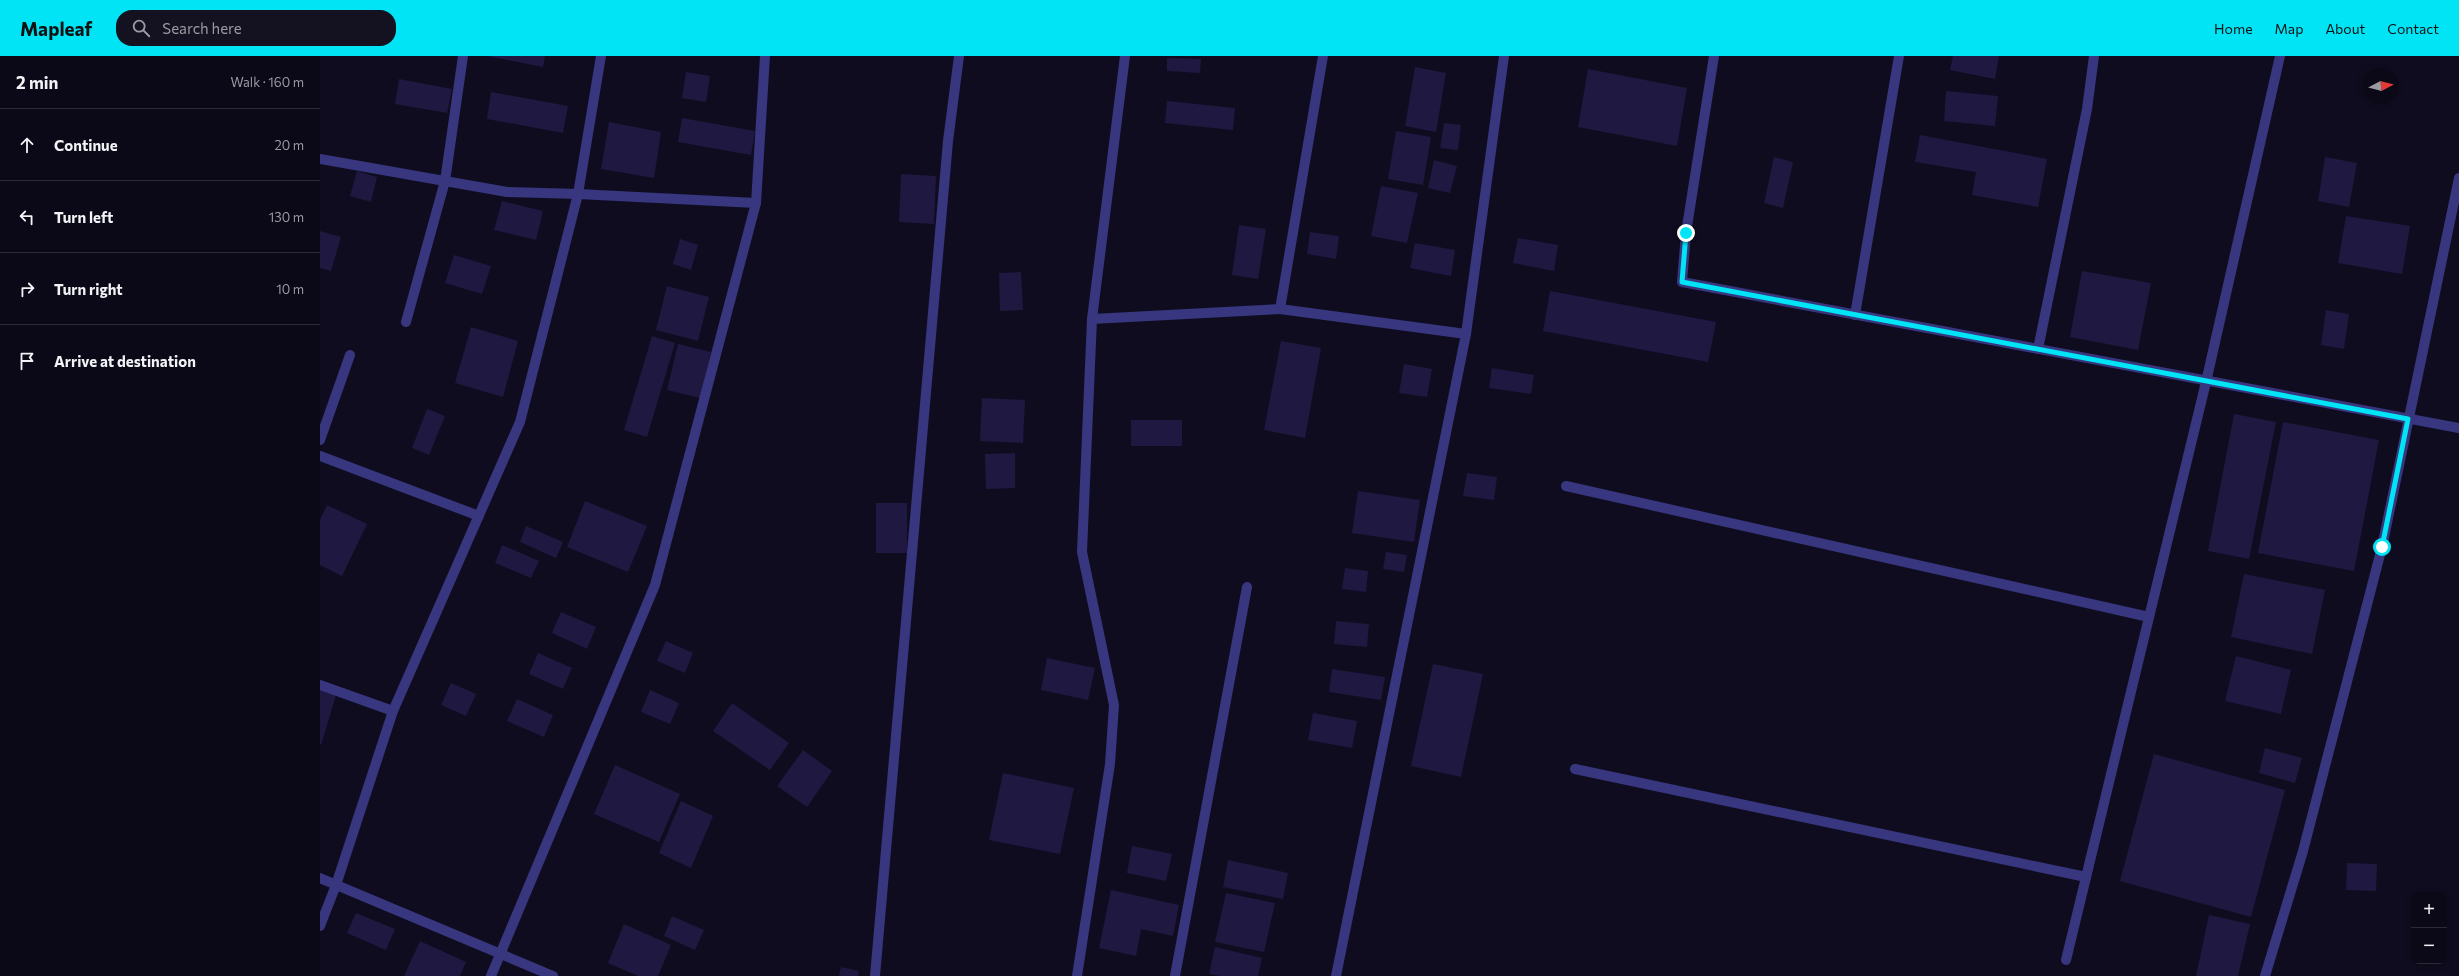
<!DOCTYPE html>
<meta charset="utf-8">
<style>
body{margin:0;font-family:Commissioner,sans-serif;background:#141220;color:#f1f3f6}
.controls{position:absolute;right:12px;bottom:12px;display:grid;overflow:hidden;border-radius:8px;box-shadow:0 2px 6px #0003}
.controls button{width:36px;height:36px;display:grid;place-items:center;padding:0;border:0;border-bottom:1px solid #2b2a36;background:#0b0917;color:#f1f3f6;font:20px sans-serif}
.compass{position:absolute;left:2043px;top:12px;width:36px;height:36px;border-radius:50%;background:#0b0917;box-shadow:0 2px 6px #0003;rotate:83deg}
.stop{position:absolute;width:12px;height:12px;margin:-9px;border:3px solid #00e4f5;border-radius:50%;background:#fff}
.stop.end{background:#00e4f5;border-color:#fff;box-shadow:0 1px 4px #0008}
.list{margin:0;padding:0;list-style:none}
h2{display:flex;justify-content:space-between;align-items:center;height:52px;margin:0;padding:0 16px;font-size:17px}
h2 small{font-size:13px;font-weight:400;color:#9a9aa1}
.list li{display:grid;grid-template-columns:26px 1fr auto;gap:12px;align-items:center;box-sizing:border-box;height:72px;padding:0 16px;border-top:1px solid #2b2a36}
.list b{display:block;font-size:15px;white-space:nowrap}
.list em{font-size:13px;font-style:normal;color:#9a9aa1}
.icon{flex:none;width:22px;height:22px;fill:none;stroke:currentColor;stroke-width:2;stroke-linecap:round;stroke-linejoin:round}
.map{position:relative;flex:none;width:2139px;height:920px;overflow:hidden}
header{display:flex;align-items:center;gap:24px;box-sizing:border-box;height:56px;padding:0 20px;background:#00e4f5;color:#111}
header strong{font-size:19px}
nav{display:flex;gap:22px;margin-inline-start:auto;font-size:14px}
.search{width:280px;height:36px;background:#141220;display:flex;align-items:center;gap:10px;box-sizing:border-box;padding:0 14px;border-radius:16px;color:#9a9aa1;font-size:15px}
main{display:flex}
aside{flex:1;background:#0b0917}
.map>svg:first-child{display:block}
.building{fill:#1f1840}
.lines{fill:none;stroke-linecap:round;stroke-linejoin:round}
.minor{stroke:#37367e;stroke-width:10}
.route{stroke:#00e4f5;stroke-width:5}
</style>
<header>
<strong>Mapleaf</strong>
<div class="search"><svg class="icon" aria-label="search" viewBox="0 0 24 24"><circle cx="10" cy="10" r="6"/><path d="M15 15l6 6"/></svg>Search here</div>
<nav><a>Home</a><a>Map</a><a>About</a><a>Contact</a></nav>
</header>
<main>
<aside>
<h2>2 min<small>Walk · 160 m</small></h2>
<ul class="list">
<li><svg class="icon" aria-label="ahead" viewBox="0 0 24 24"><path d="M12 20V5M6 11l6-6 6 6"/></svg><div><b>Continue</b></div><em>20 m</em></li>
<li><svg class="icon" aria-label="left" viewBox="0 0 24 24"><path d="M17 20v-9H6M10 6l-5 5 5 5"/></svg><div><b>Turn left</b></div><em>130 m</em></li>
<li><svg class="icon" aria-label="right" viewBox="0 0 24 24"><path d="M7 20v-9h11M14 6l5 5-5 5"/></svg><div><b>Turn right</b></div><em>10 m</em></li>
<li><svg class="icon" aria-label="arrive" viewBox="0 0 24 24"><path d="M6 21V4h12l-3 4 3 4H6"/></svg><div><b>Arrive at destination</b></div></li>
</ul>
</aside>
<div class="map">
<svg width="2139" height="920" viewBox="0 0 2139 920">
<rect width="100%" height="100%" fill="#0f0c1f"/>
<g class="building">
<path d="M 168,0 L 225,0 L 223,11 Z"/>
<path d="M 1633,0 L 1679,0 L 1675,23 L 1630,14 Z"/>
<path d="M 847,2 L 881,3 L 880,17 L 847,15 Z"/>
<path d="M 1095,11 L 1126,17 L 1116,76 L 1085,70 Z"/>
<path d="M 1268,13 L 1367,32 L 1357,90 L 1258,71 Z"/>
<path d="M 366,16 L 390,20 L 386,46 L 362,42 Z"/>
<path d="M 79,23 L 132,33 L 127,57 L 75,48 Z"/>
<path d="M 1626,35 L 1678,40 L 1675,70 L 1624,65 Z"/>
<path d="M 171,36 L 248,50 L 243,77 L 167,63 Z"/>
<path d="M 847,45 L 915,52 L 913,74 L 845,67 Z"/>
<path d="M 362,62 L 435,75 L 431,99 L 358,86 Z"/>
<path d="M 289,66 L 341,76 L 334,122 L 281,113 Z"/>
<path d="M 1124,67 L 1141,69 L 1138,94 L 1120,92 Z"/>
<path d="M 1076,75 L 1111,81 L 1103,129 L 1068,123 Z"/>
<path d="M 1600,79 L 1727,103 L 1718,151 L 1652,139 L 1656,116 L 1595,106 Z"/>
<path d="M 1454,101 L 1473,106 L 1463,152 L 1444,147 Z"/>
<path d="M 2005,101 L 2037,107 L 2029,151 L 1998,145 Z"/>
<path d="M 1114,104 L 1137,110 L 1130,137 L 1108,132 Z"/>
<path d="M 37,115 L 57,121 L 51,146 L 30,140 Z"/>
<path d="M 581,118 L 616,120 L 614,168 L 579,166 Z"/>
<path d="M 1061,130 L 1098,137 L 1087,187 L 1051,180 Z"/>
<path d="M 182,145 L 223,155 L 216,184 L 174,174 Z"/>
<path d="M 2026,160 L 2090,170 L 2082,218 L 2018,207 Z"/>
<path d="M 919,169 L 946,173 L 938,223 L 912,219 Z"/>
<path d="M 0,175 L 21,181 L 11,215 L 0,212 Z"/>
<path d="M 990,176 L 1019,180 L 1016,203 L 987,198 Z"/>
<path d="M 1198,182 L 1238,189 L 1234,215 L 1193,207 Z"/>
<path d="M 360,183 L 378,189 L 371,214 L 353,208 Z"/>
<path d="M 1095,187 L 1135,194 L 1131,220 L 1090,212 Z"/>
<path d="M 134,199 L 171,210 L 162,238 L 125,227 Z"/>
<path d="M 1762,215 L 1831,227 L 1818,294 L 1750,281 Z"/>
<path d="M 701,216 L 703,254 L 680,255 L 679,217 Z"/>
<path d="M 347,230 L 389,241 L 378,285 L 336,274 Z"/>
<path d="M 1230,235 L 1396,266 L 1388,306 L 1223,275 Z"/>
<path d="M 2006,254 L 2029,258 L 2024,293 L 2001,289 Z"/>
<path d="M 151,271 L 198,285 L 183,341 L 135,327 Z"/>
<path d="M 332,280 L 355,287 L 327,381 L 304,374 Z"/>
<path d="M 961,285 L 1001,292 L 985,382 L 944,374 Z"/>
<path d="M 358,288 L 391,296 L 380,342 L 347,334 Z"/>
<path d="M 1084,308 L 1112,313 L 1107,341 L 1079,337 Z"/>
<path d="M 1172,312 L 1214,319 L 1211,338 L 1169,332 Z"/>
<path d="M 662,342 L 705,344 L 703,387 L 660,385 Z"/>
<path d="M 107,353 L 125,360 L 109,399 L 92,392 Z"/>
<path d="M 1914,358 L 1956,366 L 1929,503 L 1888,495 Z"/>
<rect x="811" y="364" width="51" height="26"/>
<path d="M 1963,366 L 2059,384 L 2034,515 L 1938,497 Z"/>
<path d="M 695,397 L 695,432 L 666,433 L 665,398 Z"/>
<path d="M 1147,417 L 1177,421 L 1174,444 L 1143,440 Z"/>
<path d="M 1038,435 L 1100,444 L 1094,486 L 1032,477 Z"/>
<path d="M 265,445 L 327,470 L 308,516 L 247,491 Z"/>
<rect x="556" y="447" width="31" height="50"/>
<path d="M 7,449 L 47,468 L 22,520 L 0,509 L 0,464 Z"/>
<path d="M 206,470 L 243,486 L 236,502 L 200,486 Z"/>
<path d="M 182,489 L 219,505 L 211,522 L 175,507 Z"/>
<path d="M 1066,496 L 1087,499 L 1084,516 L 1063,513 Z"/>
<path d="M 1025,512 L 1048,515 L 1046,536 L 1022,533 Z"/>
<path d="M 1924,518 L 2005,534 L 1992,598 L 1911,581 Z"/>
<path d="M 241,556 L 276,571 L 267,593 L 232,577 Z"/>
<path d="M 1016,565 L 1049,568 L 1047,591 L 1014,588 Z"/>
<path d="M 346,585 L 373,597 L 365,617 L 337,605 Z"/>
<path d="M 218,597 L 252,612 L 243,633 L 209,618 Z"/>
<path d="M 1916,600 L 1971,614 L 1961,658 L 1905,645 Z"/>
<path d="M 727,602 L 775,612 L 768,644 L 721,634 Z"/>
<path d="M 1113,608 L 1163,618 L 1141,721 L 1091,710 Z"/>
<path d="M 1012,613 L 1065,621 L 1061,644 L 1009,636 Z"/>
<path d="M 131,627 L 156,638 L 146,660 L 121,649 Z"/>
<path d="M 0,634 L 16,639 L 1,689 L 0,688 Z"/>
<path d="M 330,634 L 359,647 L 350,668 L 321,656 Z"/>
<path d="M 197,643 L 233,659 L 224,681 L 187,665 Z"/>
<path d="M 412,647 L 469,687 L 450,714 L 393,675 Z"/>
<path d="M 993,657 L 1037,665 L 1032,692 L 988,684 Z"/>
<path d="M 1945,692 L 1982,702 L 1975,727 L 1939,717 Z"/>
<path d="M 483,694 L 512,715 L 487,751 L 457,730 Z"/>
<path d="M 1834,698 L 1965,734 L 1931,861 L 1800,825 Z"/>
<path d="M 295,709 L 360,738 L 339,786 L 274,758 Z"/>
<path d="M 683,717 L 754,732 L 740,798 L 669,784 Z"/>
<path d="M 361,745 L 393,760 L 371,812 L 339,797 Z"/>
<path d="M 812,790 L 852,798 L 846,825 L 807,817 Z"/>
<path d="M 908,804 L 968,817 L 963,843 L 903,831 Z"/>
<path d="M 2027,807 L 2057,808 L 2056,835 L 2026,834 Z"/>
<path d="M 791,834 L 859,849 L 853,880 L 821,873 L 816,900 L 779,892 Z"/>
<path d="M 906,837 L 955,847 L 944,896 L 895,886 Z"/>
<path d="M 36,857 L 75,873 L 66,894 L 27,877 Z"/>
<path d="M 1889,859 L 1930,868 L 1918,920 L 1876,920 Z"/>
<path d="M 352,860 L 384,874 L 375,894 L 344,880 Z"/>
<path d="M 304,868 L 351,889 L 338,920 L 318,920 L 288,907 Z"/>
<path d="M 100,885 L 146,906 L 140,920 L 84,920 Z"/>
<path d="M 895,891 L 942,902 L 938,920 L 900,920 L 889,918 Z"/>
<path d="M 521,911 L 539,915 L 538,920 L 519,920 Z"/>
</g>
<g class="lines">
<g class="minor">
<path d="M 1003,0 L 960,253 L 1146,278"/>
<path d="M 1394,0 L 1366,177 L 1362,226 L 2139,372"/>
<path d="M 0,103 L 187,136 L 258,138 L 281,0"/>
<path d="M 1535,259 L 1579,0"/>
<path d="M 772,263 L 960,253"/>
<path d="M 86,266 L 125,125 L 143,0"/>
<path d="M 1718,293 L 1767,53 L 1774,0"/>
<path d="M 0,384 L 30,299"/>
<path d="M 0,400 L 159,460"/>
<path d="M 1246,430 L 1829,561"/>
<path d="M 0,629 L 73,655"/>
<path d="M 1255,713 L 1766,821"/>
<path d="M 0,822 L 233,920"/>
<path d="M 0,870 L 16,829 L 73,655 L 200,366 L 258,138 L 436,147"/>
<path d="M 1746,904 L 1886,326 L 1960,0"/>
<path d="M 171,920 L 335,529 L 436,147 L 445,0"/>
<path d="M 555,920 L 628,85 L 639,0"/>
<path d="M 757,920 L 790,708 L 794,649 L 762,496 L 772,263 L 805,0"/>
<path d="M 855,920 L 927,531"/>
<path d="M 1016,920 L 1146,278 L 1184,0"/>
<path d="M 1945,920 L 1983,795 L 2062,491 L 2139,122"/>
</g>
</g>
<g class="lines">
<path class="route" d="M 1366,177 L 1362,226 L 2088,363 L 2062,491"/>
</g>
</svg>
<div class="controls">
<button>+</button>
<button>−</button>
</div>
<svg class="compass" viewBox="-18 -18 36 36"><path d="M0-13l5 13h-10z" fill="#e53935"/><path d="M0 13l5-13h-10z" fill="#9a9aa1"/></svg>
<div class="stop" style="left:2062px;top:491px"></div>
<div class="stop end" style="left:1366px;top:177px"></div>
</div>
</main>
